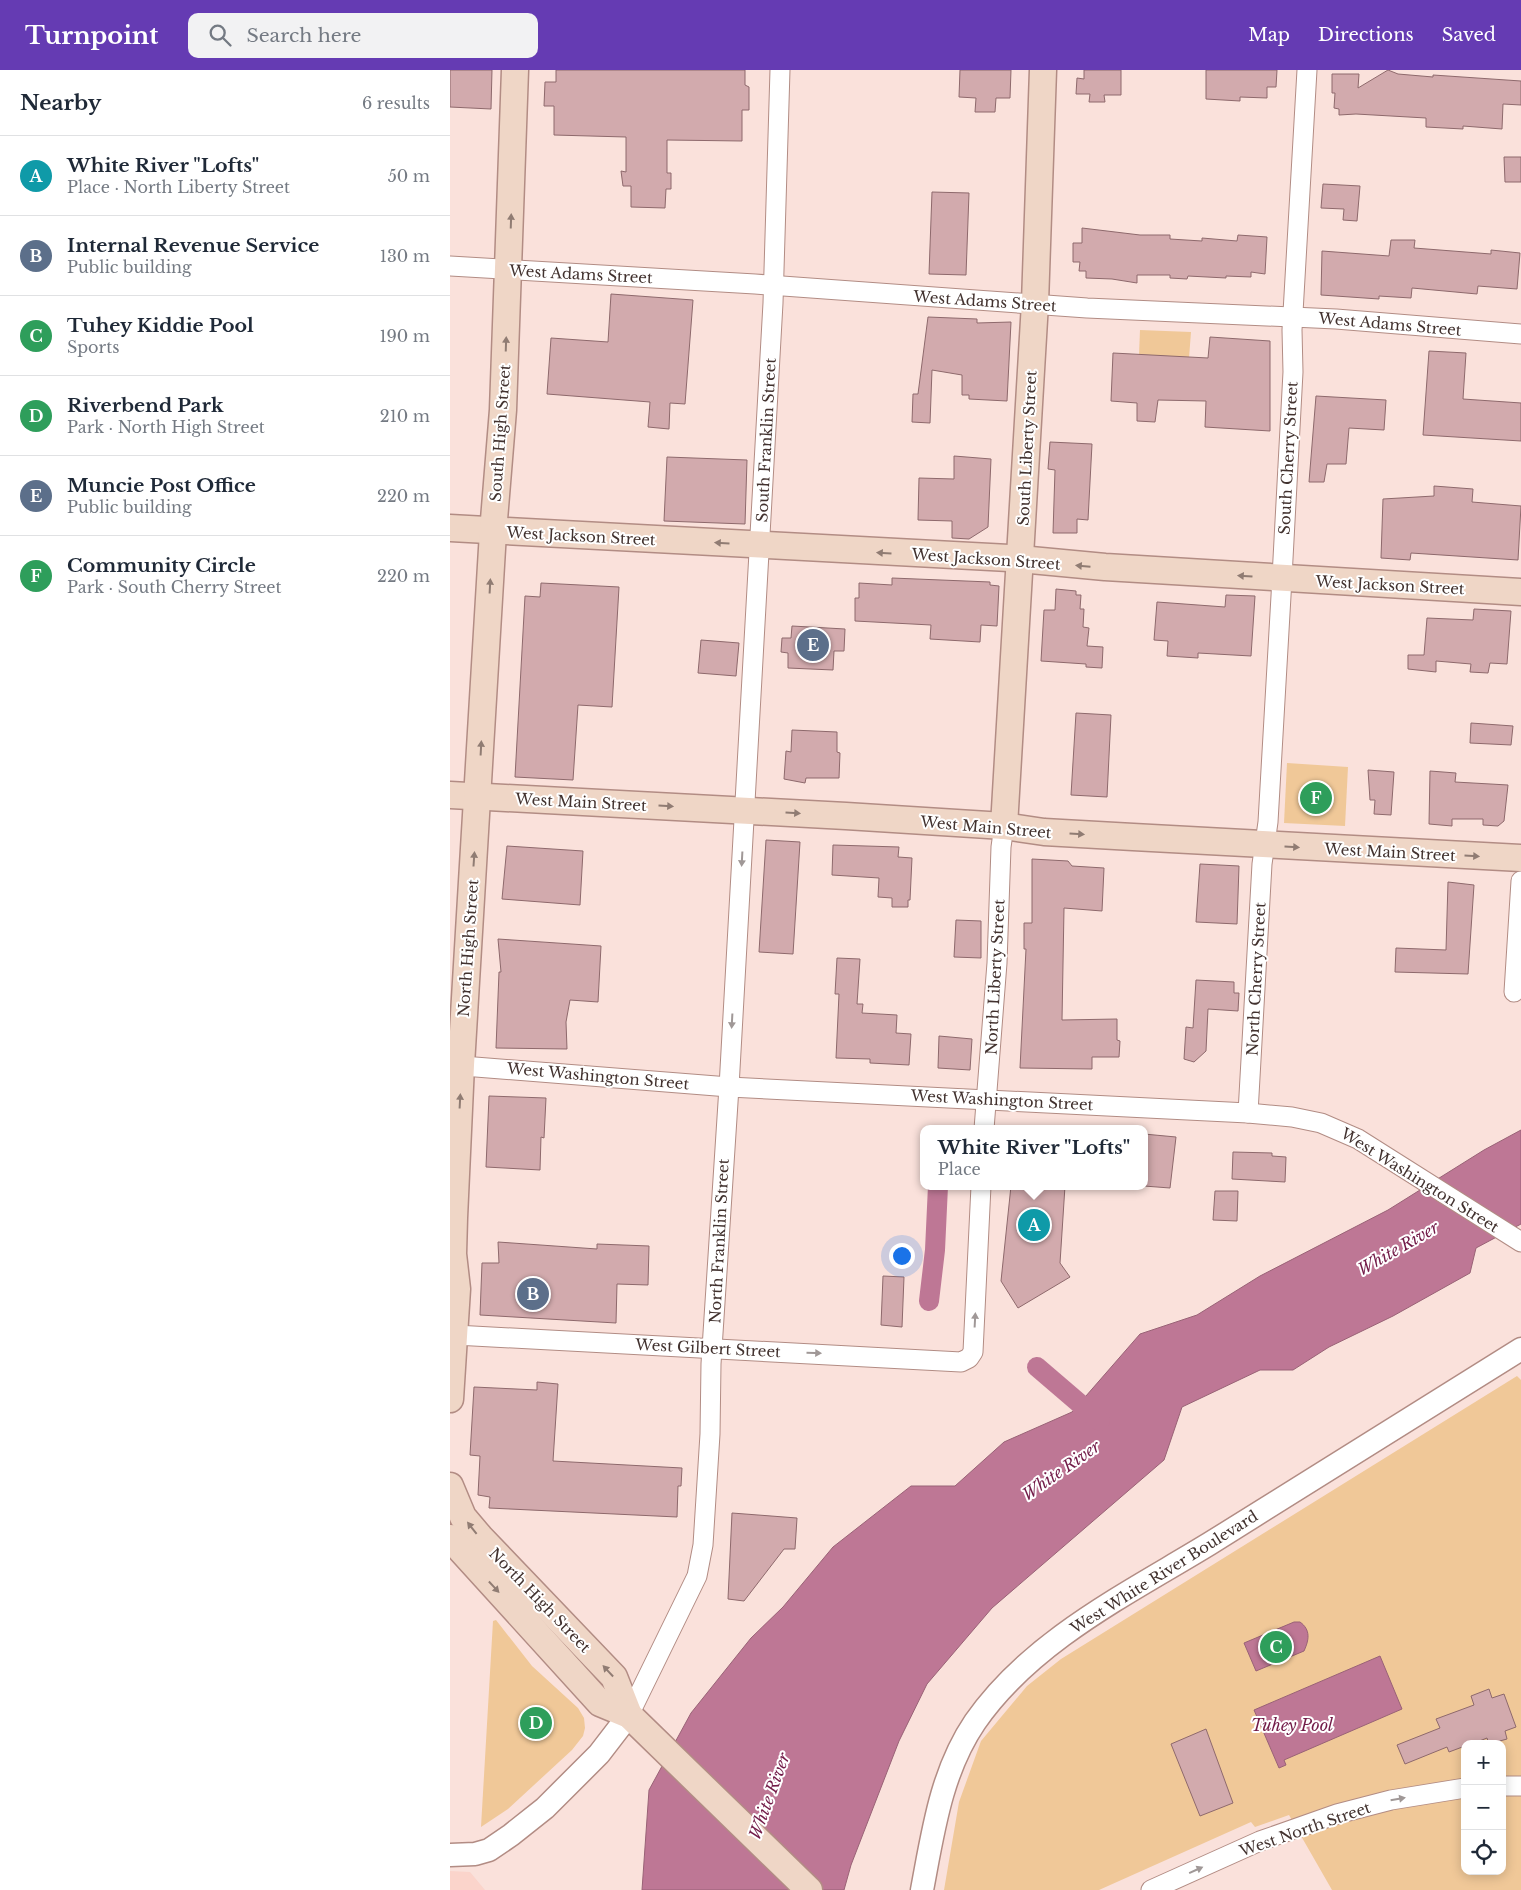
<!DOCTYPE html>
<meta charset="utf-8">
<style>
body{margin:0;font-family:"Libre Baskerville",serif;background:#f2f2f3;color:#1f2937}
.controls{position:absolute;right:15px;bottom:15px;display:grid;overflow:hidden;border-radius:10px;box-shadow:0 2px 12px #0003}
.controls button{width:45px;height:45px;display:grid;place-items:center;padding:0;border:0;border-bottom:1px solid #e0e1e3;background:#fff;color:#1f2937;font:25px sans-serif}
.you{position:absolute;left:451px;top:1185px;width:18px;height:18px;margin:-12px;border:4px solid #fff;border-radius:50%;background:#1a73e8;box-shadow:0 0 0 8px #1a73e833}
.badge{display:grid;place-items:center;width:32px;height:32px;border-radius:50%;background:#653bb3;color:#fff;font-size:16px;font-weight:700}
.pin{position:absolute;translate:-50% -50%;border:2px solid #fff;box-shadow:0 1px 5px #0006}
.popup{position:absolute;left:470px;top:1055px;width:228px;height:65px;box-sizing:border-box;display:grid;place-content:center;border-radius:10px;background:#fff;filter:drop-shadow(0 1px 4px #0005);font-size:16px;white-space:nowrap;color:#747a83}
.popup b{font-size:19px;color:#1f2937}
.popup::after{content:'';position:absolute;left:50%;top:100%;margin-left:-10px;border:10px solid transparent;border-top-color:#fff}
.list{margin:0;padding:0;list-style:none}
h2{display:flex;justify-content:space-between;align-items:center;height:65px;margin:0;padding:0 20px;font-size:21px}
h2 small{font-size:16px;font-weight:400;color:#747a83}
.list li{display:grid;grid-template-columns:32px 1fr auto;gap:15px;align-items:center;box-sizing:border-box;height:80px;padding:0 20px;border-top:1px solid #e0e1e3}
.list b{display:block;font-size:19px;white-space:nowrap}
.list p{margin:0;font-size:16px;white-space:nowrap;color:#747a83}
.list em{font-size:16px;font-style:normal;color:#747a83}
.icon{flex:none;width:28px;height:28px;fill:none;stroke:currentColor;stroke-width:2;stroke-linecap:round;stroke-linejoin:round}
.map{position:relative;flex:none;width:1071px;height:1820px;overflow:hidden}
header{display:flex;align-items:center;gap:30px;box-sizing:border-box;height:70px;padding:0 25px;background:#653bb3;color:#fff}
header strong{font-size:24px}
nav{display:flex;gap:28px;margin-inline-start:auto;font-size:18px}
.search{width:350px;height:45px;background:#f2f2f3;display:flex;align-items:center;gap:12px;box-sizing:border-box;padding:0 18px;border-radius:10px;color:#747a83;font-size:19px}
main{display:flex}
aside{flex:1;background:#fff}
.map>svg:first-child{display:block}
.built{fill:#fbd4cb}
.green{fill:#f0c898;fill-rule:evenodd}
.water{fill:#be7795;stroke:#996276}
.lines{fill:none;stroke-linecap:round;stroke-linejoin:round}
.canal{stroke:#be7795;stroke-width:20}
.building{fill:#d2aaad;stroke:#8e696c}
.minor-casing{stroke:#b28c84;stroke-width:21}
.tertiary-casing{stroke:#b28c84;stroke-width:25}
.secondary-casing{stroke:#b28c84;stroke-width:29}
.minor{stroke:#fff;stroke-width:19}
.tertiary{stroke:#fff;stroke-width:22}
.secondary{stroke:#efd6c6;stroke-width:26}
.oneway{fill:#907c73}
.oneway2{fill:#a09897}
.labels{text-anchor:middle;dominant-baseline:central;stroke-width:4;stroke-linejoin:round;paint-order:stroke}
.street-label{font-size:15px;fill:#42322f;stroke:#fff}
.water-label{font-size:16px;font-style:italic;fill:#721b48;stroke:#fff}
</style>
<header>
<strong>Turnpoint</strong>
<div class="search"><svg class="icon" aria-label="search" viewBox="0 0 24 24"><circle cx="10" cy="10" r="6"/><path d="M15 15l6 6"/></svg>Search here</div>
<nav><a>Map</a><a>Directions</a><a>Saved</a></nav>
</header>
<main>
<aside>
<h2>Nearby<small>6 results</small></h2>
<ul class="list">
<li><span class="badge" style="background:#0f9aa8">A</span><div><b>White River &quot;Lofts&quot;</b><p>Place · North Liberty Street</p></div><em>50 m</em></li>
<li><span class="badge" style="background:#5c6f8a">B</span><div><b>Internal Revenue Service</b><p>Public building</p></div><em>130 m</em></li>
<li><span class="badge" style="background:#2e9e5b">C</span><div><b>Tuhey Kiddie Pool</b><p>Sports</p></div><em>190 m</em></li>
<li><span class="badge" style="background:#2e9e5b">D</span><div><b>Riverbend Park</b><p>Park · North High Street</p></div><em>210 m</em></li>
<li><span class="badge" style="background:#5c6f8a">E</span><div><b>Muncie Post Office</b><p>Public building</p></div><em>220 m</em></li>
<li><span class="badge" style="background:#2e9e5b">F</span><div><b>Community Circle</b><p>Park · South Cherry Street</p></div><em>220 m</em></li>
</ul>
</aside>
<div class="map">
<svg width="1071" height="1820" viewBox="0 0 1071 1820">
<rect width="100%" height="100%" fill="#fae1db"/>
<path class="built" d="M 0,1801 L 20,1802 L 35,1820 L 0,1820 Z"/>
<g class="green">
<path d="M 690,260 L 741,262 L 739,288 L 689,285 Z"/>
<path d="M 837,693 L 898,697 L 895,756 L 834,753 Z"/>
<path d="M 1067,1306 L 1071,1310 L 1071,1820 L 882,1820 L 839,1745 L 805,1757 L 801,1752 L 649,1820 L 494,1820 L 509,1732 L 531,1671 L 577,1616 L 611,1589 ZM 1015,1674 L 1052,1674 L 1052,1801 L 1015,1801 Z"/>
<path d="M 46,1550 L 82,1596 L 128,1638 L 134,1648 L 135,1658 L 133,1666 L 122,1680 L 58,1739 L 31,1757 L 43,1551 Z"/>
</g>
<g class="water">
<path d="M 1071,1060 L 1071,1154 L 1026,1178 L 1020,1203 L 943,1246 L 879,1277 L 843,1300 L 810,1300 L 732,1337 L 714,1390 L 542,1538 L 477,1614 L 449,1671 L 401,1795 L 394,1820 L 192,1820 L 199,1720 L 241,1643 L 301,1568 L 333,1537 L 383,1477 L 461,1416 L 505,1416 L 554,1372 L 622,1342 L 690,1264 L 747,1245 L 810,1206 L 938,1140 L 1034,1080 Z"/>
<path d="M 844,1552 L 850,1552 C 861,1560 859,1570 854,1581 L 806,1601 L 794,1573 Z"/>
<path d="M 930,1586 L 952,1639 L 834,1690 L 836,1695 L 829,1698 L 804,1640 Z"/>
</g>
<g class="lines">
<g class="canal">
<path d="M 479,1231 L 485,1180 L 488,1116"/>
<path d="M 587,1297 L 650,1351"/>
</g>
</g>
<g class="building">
<path d="M 0,0 L 42,0 L 41,39 L 0,37 Z"/>
<path d="M 106,0 L 295,0 L 295,15 L 299,17 L 299,40 L 292,40 L 292,71 L 217,70 L 217,103 L 221,103 L 221,119 L 216,119 L 215,138 L 181,137 L 181,116 L 173,116 L 171,101 L 176,102 L 176,67 L 104,65 L 104,36 L 94,36 L 95,12 L 106,12 Z"/>
<path d="M 510,0 L 561,0 L 560,28 L 546,28 L 545,42 L 525,42 L 526,28 L 509,27 Z"/>
<path d="M 634,0 L 671,0 L 671,25 L 654,25 L 655,32 L 639,32 L 640,24 L 626,24 L 627,8 L 634,9 Z"/>
<path d="M 756,0 L 827,0 L 826,17 L 817,17 L 817,28 L 790,27 L 790,31 L 756,29 Z"/>
<path d="M 938,0 L 948,4 L 983,7 L 983,5 L 1071,11 L 1071,35 L 1053,34 L 1052,59 L 1013,56 L 1013,59 L 976,57 L 976,48 L 906,44 L 889,45 L 889,39 L 884,38 L 885,23 L 882,23 L 882,4 L 909,4 L 908,18 Z"/>
<path d="M 1054,87 L 1071,87 L 1071,112 L 1055,112 Z"/>
<path d="M 873,114 L 910,116 L 907,151 L 893,150 L 894,139 L 871,138 Z"/>
<path d="M 482,122 L 519,123 L 516,205 L 479,204 Z"/>
<path d="M 632,158 L 690,165 L 720,165 L 720,169 L 752,171 L 752,168 L 787,171 L 788,165 L 817,167 L 815,204 L 801,202 L 801,207 L 776,206 L 776,208 L 738,206 L 737,209 L 720,208 L 720,205 L 687,205 L 687,213 L 662,209 L 636,208 L 636,201 L 629,201 L 630,192 L 623,192 L 623,173 L 632,173 Z"/>
<path d="M 941,170 L 965,170 L 964,178 L 1041,184 L 1041,180 L 1070,183 L 1067,219 L 1028,216 L 1027,224 L 962,218 L 961,228 L 929,226 L 929,229 L 871,225 L 872,181 L 939,186 Z"/>
<path d="M 161,224 L 243,230 L 235,334 L 220,333 L 219,359 L 198,357 L 200,332 L 97,324 L 101,268 L 158,272 Z"/>
<path d="M 478,247 L 527,249 L 527,253 L 561,252 L 557,331 L 519,329 L 519,325 L 512,325 L 512,305 L 482,300 L 480,353 L 462,352 L 463,324 L 468,324 Z"/>
<path d="M 760,267 L 820,271 L 820,361 L 755,357 L 756,331 L 708,330 L 705,352 L 687,351 L 687,333 L 661,331 L 663,283 L 758,288 Z"/>
<path d="M 979,281 L 1016,283 L 1013,329 L 1071,333 L 1071,371 L 973,365 Z"/>
<path d="M 866,326 L 936,330 L 934,360 L 899,358 L 896,394 L 877,394 L 874,412 L 859,412 Z"/>
<path d="M 600,372 L 642,374 L 638,450 L 627,449 L 627,463 L 603,463 L 605,400 L 598,399 Z"/>
<path d="M 504,386 L 541,389 L 538,457 L 519,469 L 502,468 L 502,451 L 468,450 L 469,408 L 504,409 Z"/>
<path d="M 217,387 L 297,390 L 295,454 L 214,451 Z"/>
<path d="M 984,416 L 1023,419 L 1022,432 L 1071,436 L 1068,490 L 961,483 L 960,490 L 931,488 L 933,429 L 984,426 Z"/>
<path d="M 442,508 L 540,512 L 540,515 L 549,516 L 547,556 L 531,555 L 530,572 L 480,569 L 481,555 L 405,551 L 405,528 L 409,528 L 409,513 L 442,515 Z"/>
<path d="M 91,513 L 169,517 L 162,637 L 128,635 L 123,710 L 65,707 L 75,526 L 90,527 Z"/>
<path d="M 606,519 L 626,521 L 626,525 L 631,525 L 630,539 L 634,539 L 633,557 L 639,558 L 637,576 L 653,577 L 652,598 L 636,597 L 636,594 L 591,591 L 594,540 L 605,540 Z"/>
<path d="M 776,525 L 805,526 L 801,586 L 748,583 L 748,588 L 717,586 L 718,571 L 704,570 L 707,532 L 775,537 Z"/>
<path d="M 1024,539 L 1061,541 L 1057,594 L 1040,593 L 1038,603 L 1020,602 L 1021,594 L 986,591 L 986,602 L 958,599 L 958,585 L 974,585 L 977,548 L 1023,550 Z"/>
<path d="M 342,556 L 395,559 L 394,581 L 384,581 L 383,600 L 338,598 L 338,583 L 331,582 L 332,568 L 341,568 Z"/>
<path d="M 251,570 L 289,573 L 286,606 L 248,603 Z"/>
<path d="M 626,643 L 661,645 L 657,727 L 621,725 Z"/>
<path d="M 1021,653 L 1063,656 L 1061,675 L 1020,673 Z"/>
<path d="M 342,660 L 387,662 L 387,682 L 390,683 L 389,708 L 356,708 L 355,713 L 334,709 L 336,681 L 341,682 Z"/>
<path d="M 918,700 L 944,702 L 941,745 L 924,744 L 925,730 L 920,730 Z"/>
<path d="M 980,701 L 1006,703 L 1005,712 L 1058,715 L 1054,751 L 1048,756 L 1033,755 L 1033,749 L 1002,749 L 1002,756 L 979,754 Z"/>
<path d="M 316,770 L 350,772 L 343,884 L 309,882 Z"/>
<path d="M 383,775 L 449,777 L 448,787 L 462,788 L 460,830 L 458,830 L 458,837 L 442,837 L 442,828 L 428,827 L 429,808 L 382,805 Z"/>
<path d="M 57,776 L 133,781 L 130,835 L 52,829 Z"/>
<path d="M 582,789 L 618,791 L 622,796 L 654,798 L 652,841 L 614,838 L 612,950 L 667,949 L 667,970 L 670,971 L 669,987 L 642,987 L 642,999 L 570,998 L 576,879 L 574,879 L 574,853 L 582,853 Z"/>
<path d="M 750,794 L 789,796 L 787,854 L 746,852 Z"/>
<path d="M 998,812 L 1024,815 L 1018,904 L 945,902 L 946,878 L 996,880 Z"/>
<path d="M 506,850 L 531,851 L 531,888 L 504,887 Z"/>
<path d="M 48,869 L 151,876 L 148,932 L 120,930 L 116,952 L 117,979 L 46,978 L 49,902 L 51,902 Z"/>
<path d="M 387,888 L 410,889 L 407,934 L 413,934 L 412,943 L 447,945 L 446,963 L 461,964 L 459,995 L 420,993 L 420,989 L 386,988 L 389,924 L 385,924 Z"/>
<path d="M 746,910 L 784,912 L 784,923 L 789,923 L 788,941 L 758,939 L 756,981 L 744,992 L 734,989 L 736,957 L 743,958 Z"/>
<path d="M 489,966 L 522,969 L 520,1000 L 488,998 Z"/>
<path d="M 39,1026 L 96,1028 L 94,1068 L 91,1067 L 90,1100 L 36,1097 Z"/>
<path d="M 694,1064 L 726,1067 L 720,1118 L 694,1116 Z"/>
<path d="M 783,1082 L 822,1083 L 822,1086 L 836,1087 L 835,1112 L 782,1109 Z"/>
<path d="M 561,1116 L 615,1116 L 610,1193 L 620,1207 L 568,1238 L 551,1211 Z"/>
<path d="M 765,1121 L 788,1121 L 787,1151 L 763,1150 Z"/>
<path d="M 48,1172 L 147,1179 L 147,1174 L 199,1176 L 198,1215 L 167,1214 L 166,1253 L 30,1245 L 32,1193 L 49,1193 Z"/>
<path d="M 433,1206 L 454,1207 L 452,1257 L 431,1255 Z"/>
<path d="M 87,1312 L 108,1314 L 103,1391 L 232,1398 L 231,1416 L 228,1416 L 227,1447 L 39,1438 L 40,1427 L 28,1425 L 30,1386 L 20,1385 L 24,1317 L 87,1320 Z"/>
<path d="M 282,1443 L 347,1448 L 345,1479 L 334,1479 L 294,1531 L 278,1529 Z"/>
<path d="M 1039,1619 L 1042,1628 L 1054,1624 L 1066,1657 L 1055,1661 L 1057,1669 L 1039,1674 L 1037,1668 L 1022,1674 L 1015,1674 L 1015,1676 L 999,1682 L 997,1677 L 955,1694 L 947,1675 L 990,1658 L 986,1649 L 1024,1635 L 1021,1626 Z"/>
<path d="M 756,1659 L 783,1733 L 750,1746 L 721,1674 Z"/>
</g>
<g class="lines">
<defs>
<g id="minor">
<path d="M 0,196 L 305,214 L 637,238 L 886,249 L 1071,264"/>
<path d="M 1064,922 L 1071,811"/>
<path d="M 0,995 L 279,1017 L 798,1043 L 842,1047 L 871,1053 L 908,1069 L 1071,1172"/>
<path d="M 798,1043 L 812,794 L 818,752 L 831,526 L 843,302 L 842,260 L 857,0"/>
<path d="M 534,1059 L 547,893 L 551,777 L 554,756"/>
<path d="M 5,1265 L 511,1292 L 519,1288 L 523,1282 L 531,1116"/>
<path d="M 179,1645 L 247,1506 L 253,1475 L 260,1364 L 261,1294 L 279,1017 L 323,233 L 330,0"/>
<path d="M 1052,1716 L 1071,1716"/>
<path d="M 701,1820 L 810,1771 L 887,1744 L 941,1730 L 1015,1718"/>
</g>
<g id="tertiary">
<path d="M 0,1785 L 25,1784 L 39,1780 L 61,1765 L 95,1738 L 149,1684 L 179,1645"/>
<path d="M 472,1820 C 483,1762 491,1702 525,1652 C 581,1571 677,1524 759,1474 C 863,1409 967,1344 1071,1279"/>
</g>
<g id="secondary">
<path d="M 0,458 L 559,488 L 655,497 L 1071,522"/>
<path d="M 0,725 L 396,746 L 554,756 L 594,762 L 683,767 L 1071,788"/>
<path d="M 554,756 L 585,233 L 593,0"/>
<path d="M 0,1329 L 7,1219 L 3,1184 L 4,1148 L 11,995 L 43,462 L 53,340 L 65,0"/>
<path d="M 0,1416 L 13,1447 L 30,1467 L 164,1607 L 179,1645"/>
<path d="M 0,1468 L 150,1633 L 179,1645 L 359,1820"/>
</g>
</defs>
<use href="#minor" class="minor-casing"/>
<use href="#tertiary" class="tertiary-casing"/>
<use href="#secondary" class="secondary-casing"/>
<use href="#minor" class="minor"/>
<use href="#tertiary" class="tertiary"/>
<use href="#secondary" class="secondary"/>
</g>
<defs><path id="oneway-solid" d="M-6-.8H1V-3.2L6.5 0L1 3.2V.8H-6Z" transform="scale(1.25)"/></defs>
<g class="oneway">
<use href="#oneway-solid" transform="translate(61 151) rotate(-88)"/>
<use href="#oneway-solid" transform="translate(56 274) rotate(-88)"/>
<use href="#oneway-solid" transform="translate(272 473) rotate(-177)"/>
<use href="#oneway-solid" transform="translate(434 483) rotate(-176)"/>
<use href="#oneway-solid" transform="translate(633 496) rotate(-175)"/>
<use href="#oneway-solid" transform="translate(795 506) rotate(-176)"/>
<use href="#oneway-solid" transform="translate(40 516) rotate(-87)"/>
<use href="#oneway-solid" transform="translate(31 678) rotate(-87)"/>
<use href="#oneway-solid" transform="translate(216 736) rotate(3)"/>
<use href="#oneway-solid" transform="translate(343 743) rotate(4)"/>
<use href="#oneway-solid" transform="translate(627 764) rotate(4)"/>
<use href="#oneway-solid" transform="translate(842 777) rotate(3)"/>
<use href="#oneway-solid" transform="translate(1022 786) rotate(3)"/>
<use href="#oneway-solid" transform="translate(24 789) rotate(-86)"/>
<use href="#oneway-solid" transform="translate(10 1031) rotate(-87)"/>
<use href="#oneway-solid" transform="translate(22 1458) rotate(-128)"/>
<use href="#oneway-solid" transform="translate(44 1517) rotate(47)"/>
<use href="#oneway-solid" transform="translate(158 1601) rotate(-133)"/>
</g>
<g class="oneway2">
<use href="#oneway-solid" transform="translate(292 789) rotate(93)"/>
<use href="#oneway-solid" transform="translate(282 951) rotate(93)"/>
<use href="#oneway-solid" transform="translate(525 1250) rotate(-87)"/>
<use href="#oneway-solid" transform="translate(364 1283) rotate(2)"/>
<use href="#oneway-solid" transform="translate(948 1729) rotate(-10)"/>
<use href="#oneway-solid" transform="translate(746 1800) rotate(-24)"/>
</g>
<g class="labels">
<g class="street-label">
<text transform="translate(131 204) rotate(3)">West Adams Street</text>
<text transform="translate(535 231) rotate(4)">West Adams Street</text>
<text transform="translate(940 254) rotate(5)">West Adams Street</text>
<text transform="translate(50 363) rotate(-86)">South High Street</text>
<text transform="translate(316 370) rotate(-87)">South Franklin Street</text>
<text transform="translate(577 378) rotate(-87)">South Liberty Street</text>
<text transform="translate(838 388) rotate(-87)">South Cherry Street</text>
<text transform="translate(131 466) rotate(3)">West Jackson Street</text>
<text transform="translate(536 489) rotate(4)">West Jackson Street</text>
<text transform="translate(940 515) rotate(3)">West Jackson Street</text>
<text transform="translate(131 732) rotate(3)">West Main Street</text>
<text transform="translate(536 757) rotate(5)">West Main Street</text>
<text transform="translate(940 782) rotate(3)">West Main Street</text>
<text transform="translate(18 878) rotate(-86)">North High Street</text>
<text transform="translate(545 907) rotate(-87)">North Liberty Street</text>
<text transform="translate(806 909) rotate(-87)">North Cherry Street</text>
<text transform="translate(148 1006) rotate(5)">West Washington Street</text>
<text transform="translate(552 1030) rotate(3)">West Washington Street</text>
<text transform="translate(970 1110) rotate(32)">West Washington Street</text>
<text transform="translate(269 1171) rotate(-87)">North Franklin Street</text>
<text transform="translate(258 1278) rotate(3)">West Gilbert Street</text>
<text transform="translate(714 1502) rotate(-32)">West White River Boulevard</text>
<text transform="translate(90 1530) rotate(46)">North High Street</text>
<text transform="translate(855 1759) rotate(-19)">West North Street</text>
</g>
<g class="water-label">
<text transform="translate(948 1178) rotate(-30)">White River</text>
<text transform="translate(611 1400) rotate(-35)">White River</text>
<text x="842" y="1655">Tuhey Pool</text>
<text transform="translate(319 1726) rotate(-70)">White River</text>
</g>
</g>
</svg>
<div class="controls">
<button>+</button>
<button>−</button>
<button><svg class="icon" aria-label="locate" viewBox="0 0 24 24"><circle cx="12" cy="12" r="6"/><path d="M12 2v4M12 18v4M2 12h4M18 12h4"/></svg></button>
</div>
<div class="you"></div>
<div class="pin badge" style="left:584px;top:1155px;background:#0f9aa8">A</div>
<div class="popup"><b>White River &quot;Lofts&quot;</b>Place</div>
<div class="pin badge" style="left:83px;top:1224px;background:#5c6f8a">B</div>
<div class="pin badge" style="left:826px;top:1577px;background:#2e9e5b">C</div>
<div class="pin badge" style="left:86px;top:1653px;background:#2e9e5b">D</div>
<div class="pin badge" style="left:363px;top:575px;background:#5c6f8a">E</div>
<div class="pin badge" style="left:866px;top:728px;background:#2e9e5b">F</div>
</div>
</main>
